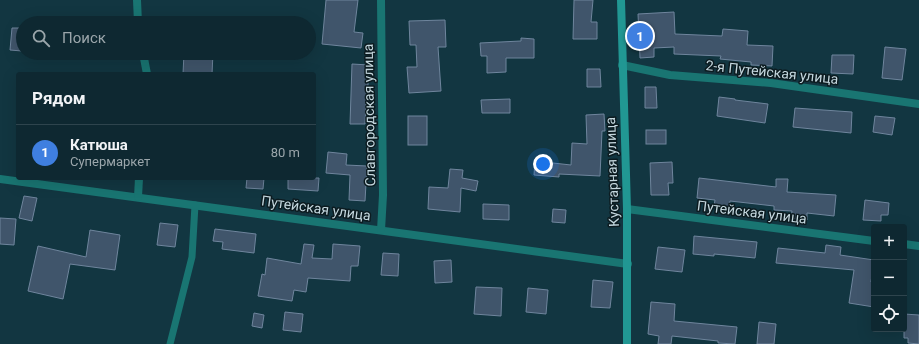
<!DOCTYPE html>
<html lang="ru">
<meta charset="utf-8">
<style>
body{margin:0;font-family:Roboto,sans-serif;background:#173039;color:#f1f3f6}
.controls{position:absolute;right:12px;bottom:12px;display:grid;overflow:hidden;border-radius:4px;box-shadow:0 4px 16px #0002}
.controls button{width:36px;height:36px;display:grid;place-items:center;padding:0;border:0;border-bottom:1px solid #2e444d;background:#0e2831;color:#f1f3f6;font:20px sans-serif}
.you{position:absolute;left:543px;top:164px;width:14px;height:14px;margin:-10px;border:3px solid #fff;border-radius:50%;background:#1a73e8;box-shadow:0 0 0 6px #1a73e833}
.badge{display:grid;place-items:center;width:26px;height:26px;border-radius:50%;background:#f39aa9;color:#fff;font-size:13px;font-weight:700}
.pin{position:absolute;translate:-50% -50%;border:2px solid #fff;box-shadow:0 1px 4px #0006}
.list{margin:0;padding:0;list-style:none}
h2{display:flex;justify-content:space-between;align-items:center;height:52px;margin:0;padding:0 16px;font-size:17px}
h2 small{font-size:13px;font-weight:400;color:#9ba6ab}
.list li{display:grid;grid-template-columns:26px 1fr auto;gap:12px;align-items:center;box-sizing:border-box;height:56px;padding:0 16px;border-top:1px solid #2e444d}
.list b{display:block;font-size:15px;white-space:nowrap}
.list p{margin:0;font-size:13px;white-space:nowrap;color:#9ba6ab}
.list em{font-size:13px;font-style:normal;color:#9ba6ab}
.icon{flex:none;width:22px;height:22px;fill:none;stroke:currentColor;stroke-width:2;stroke-linecap:round;stroke-linejoin:round}
.map{position:relative;flex:none;width:919px;height:344px;overflow:hidden}
.search{position:absolute;background:#0e2831;box-shadow:0 4px 16px #0002;left:16px;top:16px;width:300px;height:44px;display:flex;align-items:center;gap:10px;box-sizing:border-box;padding:0 14px;border-radius:22px;color:#9ba6ab;font-size:15px}
.panel{position:absolute;background:#0e2831;box-shadow:0 4px 16px #0002;left:16px;top:72px;width:300px;height:108px;border-radius:4px}
.map>svg:first-child{display:block}
.building{fill:#40556b;stroke:#6f859d}
.lines{fill:none;stroke-linecap:round;stroke-linejoin:round}
.lane{stroke:#197572;stroke-width:7}
.street{stroke:#197572;stroke-width:8}
.secondary{stroke:#219793;stroke-width:8}
.labels{text-anchor:middle;dominant-baseline:central;stroke-width:3;stroke-linejoin:round;paint-order:stroke}
.street-label{font-size:14px;fill:#c4d7de;stroke:#0c1b20}
</style>
<div class="map">
<svg width="919" height="344" viewBox="0 0 919 344">
<rect width="100%" height="100%" fill="#123641"/>
<g class="building">
<path d="M 326,0 L 358,0 L 354,32 L 363,33 L 361,48 L 322,44 Z"/>
<path d="M 574,0 L 593,0 L 591,22 L 597,22 L 597,39 L 573,39 Z"/>
<path d="M 674,12 L 675,34 L 722,36 L 723,29 L 748,31 L 747,45 L 773,46 L 772,66 L 751,65 L 751,62 L 720,59 L 721,56 L 674,54 L 674,47 L 654,48 L 654,57 L 640,58 L 638,14 Z"/>
<path d="M 445,20 L 446,47 L 438,47 L 441,91 L 409,93 L 407,67 L 417,67 L 416,45 L 410,45 L 409,21 Z"/>
<path d="M 12,28 L 23,28 L 22,51 L 10,50 Z"/>
<path d="M 521,38 L 534,39 L 534,58 L 506,58 L 506,72 L 487,73 L 487,56 L 481,56 L 480,43 L 521,41 Z"/>
<path d="M 885,47 L 906,49 L 902,80 L 882,78 Z"/>
<path d="M 184,53 L 213,53 L 212,74 L 183,74 Z"/>
<path d="M 832,55 L 854,55 L 853,74 L 831,73 Z"/>
<path d="M 352,64 L 369,65 L 367,103 L 366,103 L 365,124 L 350,124 Z"/>
<path d="M 587,69 L 600,69 L 601,87 L 587,87 Z"/>
<path d="M 645,87 L 656,87 L 657,108 L 645,108 Z"/>
<path d="M 719,97 L 735,99 L 735,100 L 768,104 L 765,123 L 717,116 Z"/>
<path d="M 510,99 L 510,113 L 482,113 L 481,100 Z"/>
<path d="M 795,108 L 852,112 L 851,133 L 793,127 Z"/>
<path d="M 604,114 L 605,131 L 602,131 L 600,176 L 559,174 L 559,177 L 534,175 L 535,161 L 571,165 L 572,143 L 587,144 L 586,115 Z"/>
<rect x="408" y="116" width="19" height="29"/>
<path d="M 875,116 L 895,118 L 892,135 L 873,132 Z"/>
<rect x="646" y="130" width="20" height="14"/>
<path d="M 328,152 L 347,154 L 346,165 L 367,166 L 365,201 L 349,200 L 350,175 L 326,173 Z"/>
<path d="M 672,162 L 673,183 L 668,183 L 669,195 L 651,195 L 650,163 Z"/>
<path d="M 450,169 L 463,170 L 462,178 L 478,181 L 476,191 L 461,188 L 460,212 L 428,209 L 429,187 L 448,188 Z"/>
<path d="M 247,178 L 264,178 L 263,189 L 246,188 Z"/>
<path d="M 288,178 L 319,178 L 318,191 L 288,189 Z"/>
<path d="M 699,178 L 776,187 L 776,179 L 788,179 L 787,192 L 836,195 L 834,216 L 807,213 L 807,220 L 791,218 L 792,211 L 774,210 L 774,206 L 730,201 L 729,207 L 714,206 L 715,200 L 697,198 Z"/>
<path d="M 24,196 L 37,198 L 32,221 L 19,218 Z"/>
<path d="M 865,200 L 889,203 L 888,215 L 881,215 L 881,221 L 863,220 Z"/>
<path d="M 483,204 L 509,205 L 509,220 L 483,219 Z"/>
<path d="M 553,209 L 566,210 L 565,223 L 552,222 Z"/>
<path d="M 0,218 L 16,219 L 14,245 L 0,244 Z"/>
<path d="M 160,223 L 178,225 L 175,247 L 157,245 Z"/>
<path d="M 215,229 L 256,234 L 254,253 L 222,249 L 223,242 L 213,241 Z"/>
<path d="M 90,230 L 120,235 L 115,270 L 70,264 L 63,299 L 28,291 L 38,246 L 86,257 Z"/>
<path d="M 694,236 L 757,242 L 755,258 L 714,254 L 714,256 L 693,254 Z"/>
<path d="M 304,244 L 314,245 L 312,258 L 332,259 L 333,244 L 360,246 L 358,266 L 351,266 L 350,281 L 308,278 L 306,292 L 294,290 L 292,301 L 258,296 L 262,274 L 265,275 L 267,258 L 301,264 Z"/>
<path d="M 826,245 L 841,247 L 840,255 L 874,260 L 871,282 L 874,282 L 874,307 L 849,303 L 854,270 L 776,263 L 778,248 L 825,253 Z"/>
<path d="M 658,247 L 685,250 L 682,272 L 655,269 Z"/>
<path d="M 383,253 L 399,254 L 398,276 L 381,275 Z"/>
<path d="M 451,260 L 452,282 L 435,283 L 434,261 Z"/>
<path d="M 593,280 L 613,282 L 610,308 L 591,307 Z"/>
<path d="M 476,287 L 502,288 L 501,316 L 474,314 Z"/>
<path d="M 528,288 L 548,290 L 546,314 L 526,312 Z"/>
<path d="M 651,302 L 675,304 L 674,321 L 737,327 L 735,344 L 718,343 L 718,341 L 672,336 L 671,344 L 658,344 L 659,336 L 648,334 Z"/>
<path d="M 285,312 L 303,314 L 301,332 L 283,330 Z"/>
<path d="M 254,313 L 264,315 L 262,328 L 252,326 Z"/>
<path d="M 904,314 L 919,315 L 919,344 L 908,343 L 908,338 L 904,338 Z"/>
<path d="M 759,322 L 776,324 L 774,344 L 757,344 Z"/>
</g>
<g class="lines">
<path class="lane" d="M 170,344 L 192,257 L 195,205"/>
<g class="street">
<path d="M 137,0 L 138,23"/>
<path d="M 143,53 L 147,74"/>
<path d="M 622,65 L 670,75 L 771,83 L 919,104"/>
<path d="M 0,179 L 628,264"/>
<path d="M 138,197 L 139,178"/>
<path d="M 627,209 L 874,241"/>
<path d="M 381,230 L 383,195 L 381,0"/>
<path d="M 904,244 L 919,246"/>
</g>
<path class="secondary" d="M 621,0 L 627,209 L 627,344"/>
</g>
<g class="labels">
<g class="street-label">
<text transform="translate(772 72) rotate(6)">2-я Путейская улица</text>
<text transform="translate(369 115) rotate(-91)">Славгородская улица</text>
<text transform="translate(612 172) rotate(-92)">Кустарная улица</text>
<text transform="translate(316 208) rotate(8)">Путейская улица</text>
<text transform="translate(752 212) rotate(7)">Путейская улица</text>
</g>
</g>
</svg>
<div class="controls">
<button>+</button>
<button>−</button>
<button><svg class="icon" aria-label="locate" viewBox="0 0 24 24"><circle cx="12" cy="12" r="6"/><path d="M12 2v4M12 18v4M2 12h4M18 12h4"/></svg></button>
</div>
<div class="you"></div>
<div class="pin badge" style="left:640px;top:36px;background:#3f7fe0">1</div>
<div class="search"><svg class="icon" aria-label="search" viewBox="0 0 24 24"><circle cx="10" cy="10" r="6"/><path d="M15 15l6 6"/></svg>Поиск</div>
<section class="panel">
<h2>Рядом<small></small></h2>
<ul class="list">
<li><span class="badge" style="background:#3f7fe0">1</span><div><b>Катюша</b><p>Супермаркет</p></div><em>80 m</em></li>
</ul>
</section>
</div>
